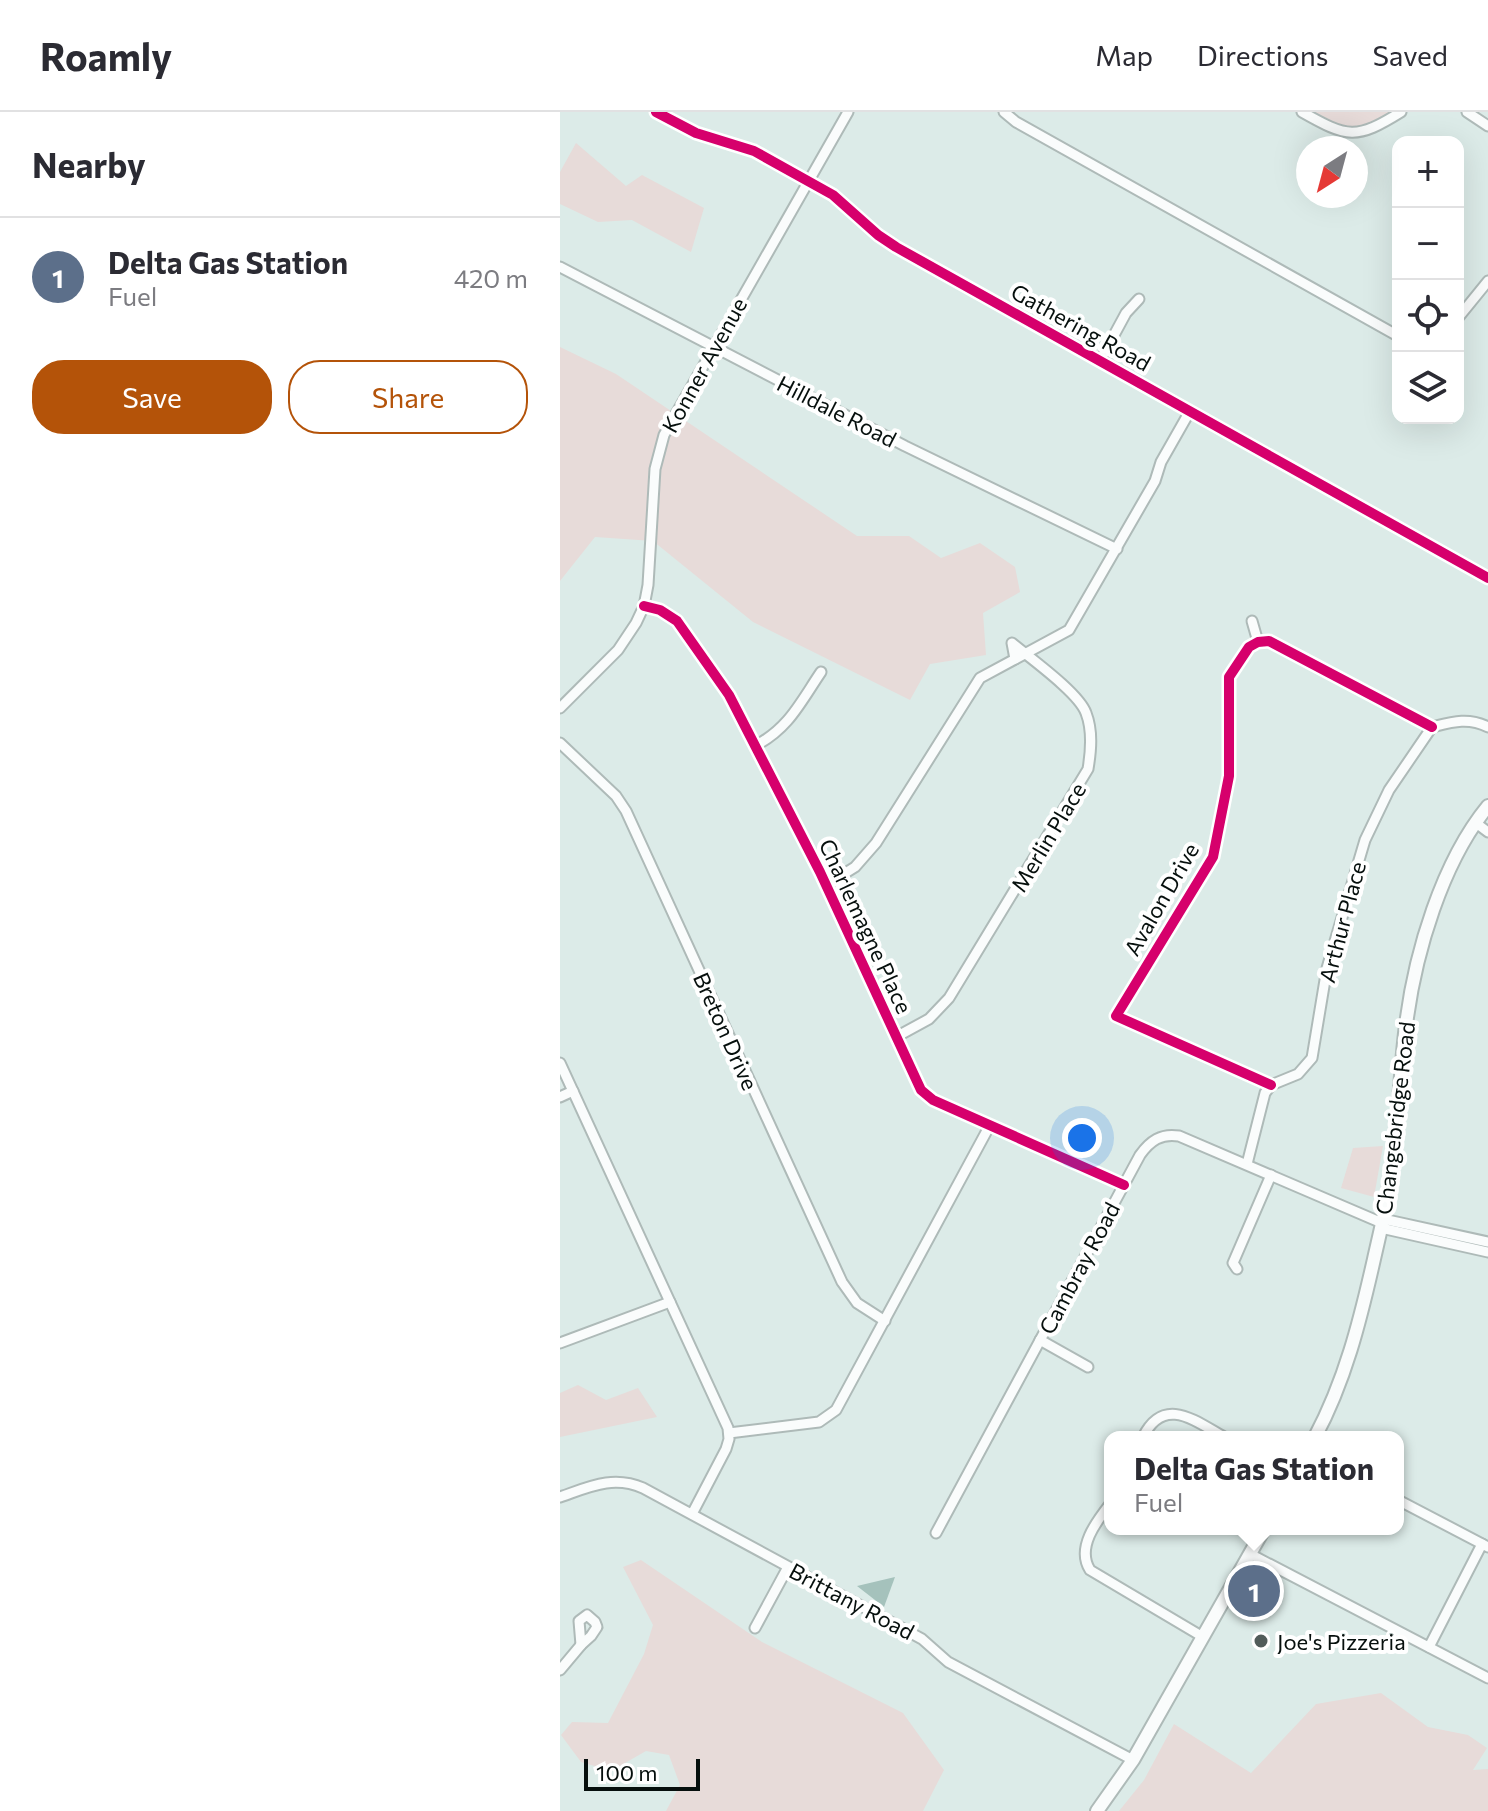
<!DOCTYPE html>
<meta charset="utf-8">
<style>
body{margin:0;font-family:Commissioner,sans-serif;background:#f7f7f7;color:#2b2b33}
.controls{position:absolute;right:24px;top:24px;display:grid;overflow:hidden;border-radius:16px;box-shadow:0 8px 32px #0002}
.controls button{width:72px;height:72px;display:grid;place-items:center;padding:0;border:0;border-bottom:2px solid #e1e1e2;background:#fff;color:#2b2b33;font:40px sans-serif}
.compass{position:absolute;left:736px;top:24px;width:72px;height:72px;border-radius:50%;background:#fff;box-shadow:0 8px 32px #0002;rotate:216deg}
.scale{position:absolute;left:24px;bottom:20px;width:116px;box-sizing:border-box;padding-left:8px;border:4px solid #060f0d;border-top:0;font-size:22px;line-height:28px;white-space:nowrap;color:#060f0d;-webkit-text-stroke:6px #fff;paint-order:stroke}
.you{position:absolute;left:522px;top:1026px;width:28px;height:28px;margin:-20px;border:6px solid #fff;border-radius:50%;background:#1a73e8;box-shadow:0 0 0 12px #1a73e833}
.badge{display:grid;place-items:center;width:52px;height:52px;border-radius:50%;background:#b45309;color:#fff;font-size:26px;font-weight:700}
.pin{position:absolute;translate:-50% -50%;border:4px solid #fff;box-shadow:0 2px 8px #0006}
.popup{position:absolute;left:544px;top:1319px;width:300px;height:104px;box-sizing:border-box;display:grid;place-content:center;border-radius:16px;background:#fff;filter:drop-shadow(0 2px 6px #0005);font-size:26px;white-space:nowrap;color:#7c7c81}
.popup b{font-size:30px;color:#2b2b33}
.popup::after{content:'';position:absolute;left:50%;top:100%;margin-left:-16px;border:16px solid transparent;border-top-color:#fff}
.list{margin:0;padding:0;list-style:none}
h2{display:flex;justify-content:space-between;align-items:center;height:104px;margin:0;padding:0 32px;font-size:34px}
h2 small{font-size:26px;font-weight:400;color:#7c7c81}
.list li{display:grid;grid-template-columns:52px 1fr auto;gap:24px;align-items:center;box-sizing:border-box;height:120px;padding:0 32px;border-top:2px solid #e1e1e2}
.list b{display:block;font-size:30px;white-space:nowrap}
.list p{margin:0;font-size:26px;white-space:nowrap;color:#7c7c81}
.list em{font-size:26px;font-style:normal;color:#7c7c81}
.actions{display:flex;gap:16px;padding:24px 32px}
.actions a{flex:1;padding:18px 0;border:2px solid #b45309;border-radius:32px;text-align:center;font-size:28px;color:#b45309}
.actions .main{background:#b45309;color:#fff}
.icon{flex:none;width:44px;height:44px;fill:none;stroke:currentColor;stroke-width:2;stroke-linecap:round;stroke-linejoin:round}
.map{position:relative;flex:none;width:928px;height:1699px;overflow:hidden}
header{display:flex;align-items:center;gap:48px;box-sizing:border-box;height:112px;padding:0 40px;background:#fff;border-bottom:2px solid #e1e1e2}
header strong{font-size:38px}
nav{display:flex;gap:44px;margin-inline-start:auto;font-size:28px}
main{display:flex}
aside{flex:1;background:#fff}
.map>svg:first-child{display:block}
.green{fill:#e7dbd9}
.water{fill:#a5c2bc}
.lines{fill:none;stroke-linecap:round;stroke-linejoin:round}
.minor-casing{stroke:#aebab8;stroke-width:13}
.secondary-casing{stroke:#aebab8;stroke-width:16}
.minor{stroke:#fafcfc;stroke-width:9}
.secondary{stroke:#fafcfc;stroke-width:12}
.cycleway-casing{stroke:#fff;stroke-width:15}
.cycleway{stroke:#d6006c;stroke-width:10}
.poi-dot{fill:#515c5a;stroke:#fff;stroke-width:3}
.labels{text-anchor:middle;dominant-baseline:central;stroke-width:8;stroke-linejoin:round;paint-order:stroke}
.street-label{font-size:22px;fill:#060f0d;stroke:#fff}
.poi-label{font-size:22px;fill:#060f0d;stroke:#fff;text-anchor:start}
</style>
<header>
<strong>Roamly</strong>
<nav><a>Map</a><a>Directions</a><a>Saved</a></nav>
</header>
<main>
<aside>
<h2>Nearby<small></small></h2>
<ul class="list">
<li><span class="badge" style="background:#5c6f8a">1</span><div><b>Delta Gas Station</b><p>Fuel</p></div><em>420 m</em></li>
</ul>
<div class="actions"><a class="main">Save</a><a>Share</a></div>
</aside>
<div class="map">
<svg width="928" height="1699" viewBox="0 0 928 1699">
<rect width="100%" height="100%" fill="#dcebe8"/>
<g class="green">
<path d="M 750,0 L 834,0 C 798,22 786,18 750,0 Z"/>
<path d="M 16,31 L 66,74 L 82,63 L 144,96 L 131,140 L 72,108 L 38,110 L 0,92 L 0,60 Z"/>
<path d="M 0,235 L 56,262 L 297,424 L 349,424 L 381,446 L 420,431 L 455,455 L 460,480 L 423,501 L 426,543 L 370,552 L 350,588 L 193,510 L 93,429 L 35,425 L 0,469 Z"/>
<path d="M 823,1034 L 814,1085 L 781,1076 L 793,1036 Z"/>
<path d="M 18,1273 L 46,1288 L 78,1276 L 97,1305 L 0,1325 L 0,1281 Z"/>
<path d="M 81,1448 L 202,1530 L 343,1601 L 384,1658 L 363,1699 L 106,1699 L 120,1673 L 109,1643 L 86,1639 L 51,1659 L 21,1650 L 1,1623 L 12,1610 L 48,1611 L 84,1542 L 93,1513 L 63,1455 Z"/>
<path d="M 821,1581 L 868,1615 L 908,1623 L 927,1636 L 913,1658 L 928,1657 L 928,1699 L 559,1699 L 584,1668 L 614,1612 L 691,1661 L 756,1592 Z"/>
</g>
<path class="water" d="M 335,1465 L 324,1495 L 297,1474 Z"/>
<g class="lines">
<defs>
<g id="minor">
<path d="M 96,0 L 136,21 L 194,39 L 273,83 L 318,123 L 336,135 L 928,466"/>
<path d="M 444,0 L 456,10 L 838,224"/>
<path d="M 742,0 C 788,26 796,28 841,0"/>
<path d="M 907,0 L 928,14"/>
<path d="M 0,155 L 345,334 L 557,437"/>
<path d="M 898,206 L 928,169"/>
<path d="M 540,249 L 566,201 L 579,187"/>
<path d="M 84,494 L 100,498 L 117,509 L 169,583 L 260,760 L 361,978 L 373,988 L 564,1073"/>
<path d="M 692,509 L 698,530"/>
<path d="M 0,596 L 58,538 L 76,511 L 84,494 L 88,473 L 95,357 L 104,323 L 288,0"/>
<path d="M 0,631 L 56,684 L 66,699 L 282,1170 L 297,1191 L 325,1209"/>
<path d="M 195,634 C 229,616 240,591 261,560"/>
<path d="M 916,711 L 928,720"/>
<path d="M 266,773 L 295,755 L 316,731 L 420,566 L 509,518 L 595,369 L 601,350 L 630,299"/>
<path d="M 336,925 L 369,907 L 389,886 L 528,657 C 531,639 533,619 526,601 C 519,581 470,546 452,531 L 455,547"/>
<path d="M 0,951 L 168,1316 L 169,1327 L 166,1337 L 132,1402"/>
<path d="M 711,973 L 556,904 L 653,745 L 669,664 L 669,565 L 689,535 L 698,530 L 709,529 L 872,615"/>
<path d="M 0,985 L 13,979"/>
<path d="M 687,1052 L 705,981 L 711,973 L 738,962 L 752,946 L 767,856 L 805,728 L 829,678 L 872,615 C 892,610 908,605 928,615"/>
<path d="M 823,1107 L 928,1130"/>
<path d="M 821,1116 L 928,1140"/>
<path d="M 677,1157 L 673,1151 L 711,1063"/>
<path d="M 480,1228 L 528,1255"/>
<path d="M 0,1231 L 110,1190"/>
<path d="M 169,1321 L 259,1310 L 276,1298 L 430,1013"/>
<path d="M 583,1325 C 604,1283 635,1309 664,1325"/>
<path d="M 0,1385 C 29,1375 53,1363 83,1376 L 362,1527 L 388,1550 L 573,1648"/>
<path d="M 838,1388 L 928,1435"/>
<path d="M 550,1392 C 536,1410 516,1436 530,1458 L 643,1525"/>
<path d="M 376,1421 L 580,1043 C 590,1029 601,1021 619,1024 L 822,1111"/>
<path d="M 690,1442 L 928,1566"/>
<path d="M 27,1503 L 35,1510 L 37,1515 L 31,1524 L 21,1533 L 19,1509 Z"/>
<path d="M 195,1516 L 228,1455"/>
<path d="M 869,1535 L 922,1432"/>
<path d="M 0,1558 L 21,1533"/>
</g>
<g id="secondary">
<path d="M 755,1325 C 785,1269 800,1209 814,1147 C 821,1116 829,1084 833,1052 C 839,1006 840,959 846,913 C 855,841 882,750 928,694"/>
<path d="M 537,1699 L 573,1648 L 704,1417"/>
</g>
</defs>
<use href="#minor" class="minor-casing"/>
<use href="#secondary" class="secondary-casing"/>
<use href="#minor" class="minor"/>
<use href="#secondary" class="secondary"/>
<defs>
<g id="cycleway">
<path d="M 96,0 L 136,21 L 194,39 L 273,83 L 318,123 L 336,135 L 928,466"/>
<path d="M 84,494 L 100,498 L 117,509 L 169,583 L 260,760 L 361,978 L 373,988 L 564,1073"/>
<path d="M 711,973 L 556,904 L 653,745 L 669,664 L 669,565 L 689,535 L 698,530 L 709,529 L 872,615"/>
</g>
</defs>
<use href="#cycleway" class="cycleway-casing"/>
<use href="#cycleway" class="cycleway"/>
</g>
<circle class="poi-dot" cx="701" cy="1529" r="8"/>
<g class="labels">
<g class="street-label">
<text transform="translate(521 215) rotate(29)">Gathering Road</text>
<text transform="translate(144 253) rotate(-61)">Konner Avenue</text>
<text transform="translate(277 299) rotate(27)">Hilldale Road</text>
<text transform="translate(488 725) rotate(-59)">Merlin Place</text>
<text transform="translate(601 787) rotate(-60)">Avalon Drive</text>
<text transform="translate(782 810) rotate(-75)">Arthur Place</text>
<text transform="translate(306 814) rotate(65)">Charlemagne Place</text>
<text transform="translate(166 919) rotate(66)">Breton Drive</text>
<text transform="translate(835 1006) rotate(-83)">Changebridge Road</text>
<text transform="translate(519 1156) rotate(-62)">Cambray Road</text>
<text transform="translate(292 1489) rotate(28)">Brittany Road</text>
</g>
<g class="poi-label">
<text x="717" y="1529">Joe's Pizzeria</text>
</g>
</g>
</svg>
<div class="controls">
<button>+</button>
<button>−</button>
<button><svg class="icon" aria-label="locate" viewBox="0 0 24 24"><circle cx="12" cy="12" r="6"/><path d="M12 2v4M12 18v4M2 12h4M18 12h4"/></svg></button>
<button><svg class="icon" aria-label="layers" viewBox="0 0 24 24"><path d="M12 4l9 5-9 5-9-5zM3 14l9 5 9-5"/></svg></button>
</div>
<svg class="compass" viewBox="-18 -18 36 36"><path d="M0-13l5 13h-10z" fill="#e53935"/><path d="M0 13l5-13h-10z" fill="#7c7c81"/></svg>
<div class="scale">100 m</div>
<div class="you"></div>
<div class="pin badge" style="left:694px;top:1479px;background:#5c6f8a">1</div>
<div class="popup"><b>Delta Gas Station</b>Fuel</div>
</div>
</main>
